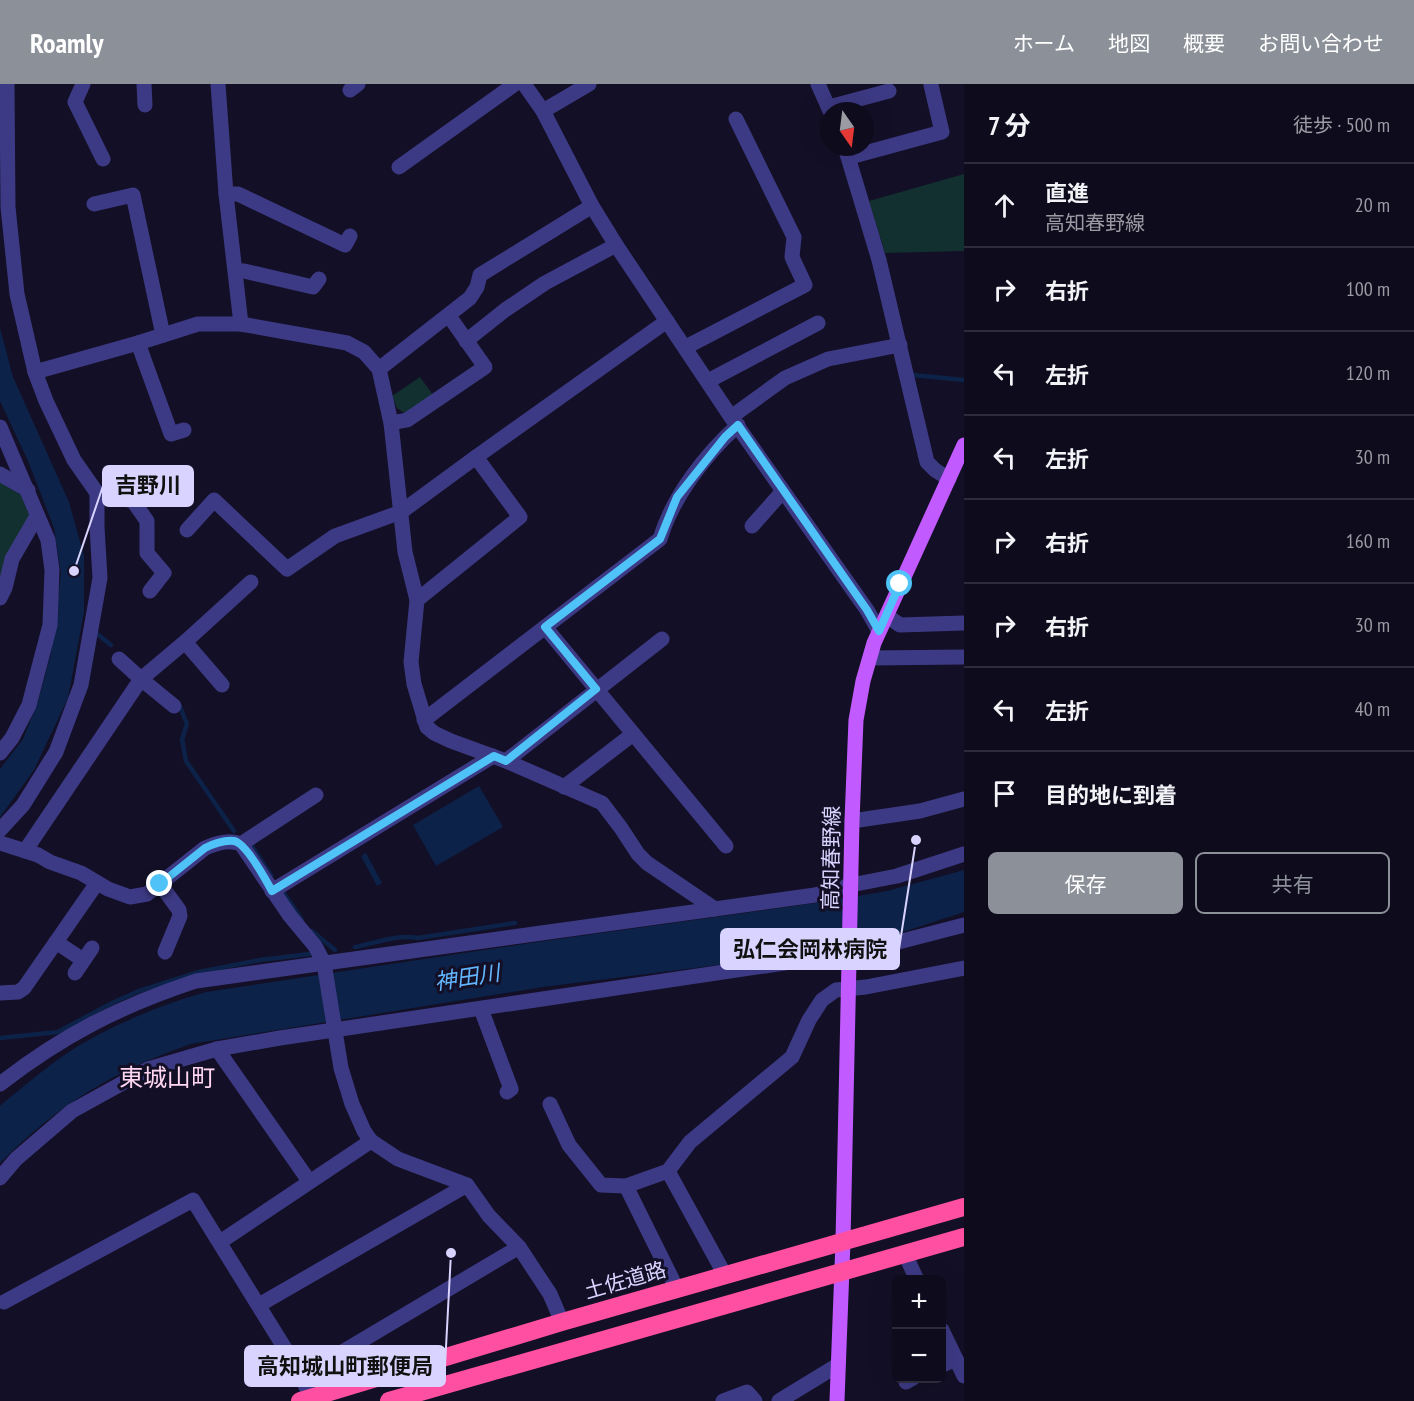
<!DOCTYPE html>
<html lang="ja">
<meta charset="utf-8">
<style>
body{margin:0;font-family:"PT Sans Narrow","Noto Sans JP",sans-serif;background:#1c1929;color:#f1f3f6}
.controls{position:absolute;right:18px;bottom:18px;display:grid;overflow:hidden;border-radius:9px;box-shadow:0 6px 24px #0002}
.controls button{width:54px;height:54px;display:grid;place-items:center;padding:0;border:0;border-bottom:2px solid #2e2b3b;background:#0e0b1c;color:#f1f3f6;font:30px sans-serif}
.compass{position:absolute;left:820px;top:18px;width:54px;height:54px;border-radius:50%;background:#0e0b1c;box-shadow:0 6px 24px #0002;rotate:166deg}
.stop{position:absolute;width:18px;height:18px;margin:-14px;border:4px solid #4fc3f7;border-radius:50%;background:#fff}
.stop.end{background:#4fc3f7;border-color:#fff;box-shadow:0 2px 6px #0008}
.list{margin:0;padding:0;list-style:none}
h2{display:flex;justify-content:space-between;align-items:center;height:78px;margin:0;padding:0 24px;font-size:26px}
h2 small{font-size:20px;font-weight:400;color:#9b9ba3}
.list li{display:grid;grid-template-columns:39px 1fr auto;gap:18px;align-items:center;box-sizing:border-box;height:84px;padding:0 24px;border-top:2px solid #2e2b3b}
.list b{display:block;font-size:22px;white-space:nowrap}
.list p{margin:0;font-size:20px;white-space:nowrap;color:#9b9ba3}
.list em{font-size:20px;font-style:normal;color:#9b9ba3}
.actions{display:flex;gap:12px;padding:18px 24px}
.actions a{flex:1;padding:14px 0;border:2px solid #8c9099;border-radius:9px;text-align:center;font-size:21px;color:#8c9099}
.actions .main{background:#8c9099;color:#fff}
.icon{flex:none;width:33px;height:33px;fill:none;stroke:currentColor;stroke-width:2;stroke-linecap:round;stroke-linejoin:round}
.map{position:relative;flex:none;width:964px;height:1317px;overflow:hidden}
header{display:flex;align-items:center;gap:36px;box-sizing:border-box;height:84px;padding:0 30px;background:#8c9099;color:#fff}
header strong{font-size:28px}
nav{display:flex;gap:33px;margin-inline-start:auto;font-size:21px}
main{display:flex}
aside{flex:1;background:#0e0b1c}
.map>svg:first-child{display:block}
.green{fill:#12302f}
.water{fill:#0c2248}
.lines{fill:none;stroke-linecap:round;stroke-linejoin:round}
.stream{stroke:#0c2248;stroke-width:4.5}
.street{stroke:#3d3a85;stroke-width:15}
.primary{stroke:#c25bff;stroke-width:15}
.highway{stroke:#ff4fa3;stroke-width:18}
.route{stroke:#4fc3f7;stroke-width:8}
.labels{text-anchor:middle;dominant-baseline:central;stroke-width:6;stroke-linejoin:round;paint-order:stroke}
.street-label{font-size:21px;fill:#d9d4ff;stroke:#130f26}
.water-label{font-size:22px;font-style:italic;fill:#62b6ff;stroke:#130f26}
.quarter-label{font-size:24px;fill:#ffd6f0;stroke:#130f26}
.leader{fill:none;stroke:#d9d4ff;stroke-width:2}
.callout-dot{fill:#d9d4ff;stroke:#130f26;stroke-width:2}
.callout{fill:#d9d4ff;stroke:#d9d4ff;stroke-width:2}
.callout-label{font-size:22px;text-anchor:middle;font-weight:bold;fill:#111}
</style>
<header>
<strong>Roamly</strong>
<nav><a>ホーム</a><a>地図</a><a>概要</a><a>お問い合わせ</a></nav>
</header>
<main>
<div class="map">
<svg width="964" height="1317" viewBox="0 0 964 1317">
<rect width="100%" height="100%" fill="#130f26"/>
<g class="green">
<path d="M 964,90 L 964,167 L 885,169 L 869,117 Z"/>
<path d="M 420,293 L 433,311 L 404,329 L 397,324 L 392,312 Z"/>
<path d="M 0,398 L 21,411 L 30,433 L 0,504 Z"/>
</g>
<g class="water">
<path d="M 0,244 L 13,293 L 69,418 L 84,472 L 84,528 L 68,614 L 34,686 L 0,733 L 0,685 L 23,655 L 38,617 L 51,569 L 61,490 L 54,444 L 28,377 L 0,317 Z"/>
<path d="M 479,702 L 503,743 L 436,782 L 413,741 Z"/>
<path d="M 366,769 L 382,799 L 377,802 L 361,772 Z"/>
<path d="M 964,786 L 964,828 L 876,857 L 759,876 L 543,903 L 191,960 C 113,987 58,1021 0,1079 L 0,1022 L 2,1020 C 28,999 54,976 83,959 C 122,937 163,920 206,908 L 537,858 L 822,818 L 887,807 Z"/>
</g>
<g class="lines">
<g class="stream">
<path d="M 913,291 L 964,296"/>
<path d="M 96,549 L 111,561"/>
<path d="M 179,620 L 187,640 L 182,655 L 186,677 L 234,747"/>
<path d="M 250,759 L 271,791"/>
<path d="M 282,806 L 302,836"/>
<path d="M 312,847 L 335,866"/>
<path d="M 355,863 C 376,859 397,850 418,854 L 515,839"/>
<path d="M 0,954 L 58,948 L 112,919 L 139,907 L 199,888 L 260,876 L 310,870"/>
</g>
<g class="street">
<path d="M 83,0 L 75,18 L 103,75"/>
<path d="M 144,0 L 145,21"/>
<path d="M 218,0 L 226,110 L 241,240"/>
<path d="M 524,0 L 543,27 L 592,122 L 616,161 L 731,333 L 867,526 L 879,547"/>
<path d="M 818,0 L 830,27"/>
<path d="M 350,6 L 358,0"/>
<path d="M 829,23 L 889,7"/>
<path d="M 543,27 L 589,0"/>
<path d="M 845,63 L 879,176 L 927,378 L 935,386 L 949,395"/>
<path d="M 850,73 L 942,48 L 931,1"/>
<path d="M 399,83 L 515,0"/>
<path d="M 226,110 L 238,110 L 345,161 L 350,152"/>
<path d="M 94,120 L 133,111 L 163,251"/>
<path d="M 236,187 L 244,187 L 313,203 L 319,195"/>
<path d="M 466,257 L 505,226 L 545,199 L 616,161"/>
<path d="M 138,259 L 171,350 L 184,346"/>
<path d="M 686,263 L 805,201 L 792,173 L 794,153 L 736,35"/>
<path d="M 379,285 L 470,214 L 477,203 L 480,191 L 592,122"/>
<path d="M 35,288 L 138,259 L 198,240 L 241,240 L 347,259 L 364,268 L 379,285 L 391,339 L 405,468 L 417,516 L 411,578 L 414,600 L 427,643 L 434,649 L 451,657 L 506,677 L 602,719 L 621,744 L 638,770 L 647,779 L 715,825"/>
<path d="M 708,297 L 818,239"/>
<path d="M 731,333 L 785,294 L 828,275 L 900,261"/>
<path d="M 391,339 L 407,336 L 485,283 L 449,232"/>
<path d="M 0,343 L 48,456 L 52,486 L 50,541 L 29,621 L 12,654 L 0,669"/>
<path d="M 476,373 L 667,237"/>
<path d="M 0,390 L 28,406"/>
<path d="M 97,409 L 133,417 L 147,437 L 147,469 L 164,489 L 150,507"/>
<path d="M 752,442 L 783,407"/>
<path d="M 187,446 L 214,416 L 287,485 L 335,452 L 401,428 L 476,373 L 520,433 L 417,516"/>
<path d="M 0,514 L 5,504 L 12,475 L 37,432"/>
<path d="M 887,532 L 900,541 L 964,539"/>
<path d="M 545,543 L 726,762"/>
<path d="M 185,558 L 222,601"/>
<path d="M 870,574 L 964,573"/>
<path d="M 119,575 L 141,595 L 185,558 L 251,498"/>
<path d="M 424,636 L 660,455 C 673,412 705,371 738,341"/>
<path d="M 506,677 L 662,555"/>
<path d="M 564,703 L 633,650"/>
<path d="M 852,737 L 920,727 L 964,715"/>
<path d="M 0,746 L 23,721 L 56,668 L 81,601 L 100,494 L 97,443 L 97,409 L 74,376 L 46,317 L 35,288 L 17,210 L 8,123 L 7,0"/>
<path d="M 0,759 L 38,771 L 50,778 L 81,789 L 108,805 L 130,813 L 147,810 L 205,764 C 216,759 230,755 241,760 L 290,832 L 315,862 L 324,879 L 341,984 L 352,1020 L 364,1047 L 371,1057 L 398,1075 L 467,1101 L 489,1132 L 519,1163 L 550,1210 L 562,1238"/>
<path d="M 241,760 L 316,711"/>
<path d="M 25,767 L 141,595 L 174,622"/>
<path d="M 160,800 L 179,826 L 180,832 L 165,868"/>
<path d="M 272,807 L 493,672"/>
<path d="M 56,858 L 83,876"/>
<path d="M 75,889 L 92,864"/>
<path d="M 0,909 L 18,908 L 24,904 L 97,799"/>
<path d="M 481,925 L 511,1005 L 507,1008"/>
<path d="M 217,965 L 309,1097"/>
<path d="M 0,1000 C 63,951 120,922 196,897 L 815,811 L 851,801 L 897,792 L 964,770"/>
<path d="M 550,1020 L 569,1061 L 601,1101 L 626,1102 L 668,1087 L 690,1058 L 792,973 L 809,936 L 822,916 L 836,906 L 866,903 L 964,884"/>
<path d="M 668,1087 L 725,1191"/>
<path d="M 0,1094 L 16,1075 L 72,1027 L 148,985 L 217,965 L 280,954 L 838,871 L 883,862 L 964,841"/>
<path d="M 626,1102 L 677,1205"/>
<path d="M 220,1158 L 371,1057"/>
<path d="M 905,1170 L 917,1196"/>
<path d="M 4,1218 L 193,1116 L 302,1292 L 311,1317"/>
<path d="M 259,1221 L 467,1101"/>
<path d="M 942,1246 L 964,1292"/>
<path d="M 942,1281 L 956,1275"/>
<path d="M 302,1292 L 519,1163"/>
<path d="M 906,1298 L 913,1294"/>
<path d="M 723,1317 L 747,1308 L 755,1317"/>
<path d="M 779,1317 L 838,1281"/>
</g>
<path class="primary" d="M 837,1317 L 843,1157 L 852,737 L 856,636 L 863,597 L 874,559 L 964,361"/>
<g class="highway">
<path d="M 300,1317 L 562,1238 L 964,1123"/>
<path d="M 389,1317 L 964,1153"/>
</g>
</g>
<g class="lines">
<path class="route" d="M 160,800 L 205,764 C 213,760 225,756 234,757 C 246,759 266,796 272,807 L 494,672 L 506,677 L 596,605 L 545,543 L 660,455 L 677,413 L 725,353 L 738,341 L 867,526 L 879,547 L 900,500"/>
</g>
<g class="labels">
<g class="street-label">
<text transform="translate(831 774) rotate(-89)">高知春野線</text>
<text transform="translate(625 1196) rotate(-16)">土佐道路</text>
</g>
<g class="water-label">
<text transform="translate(467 893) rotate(-9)">神田川</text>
</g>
<g class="quarter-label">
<text x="167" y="993">東城山町</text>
</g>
</g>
<path class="leader" d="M74 487L103 402M916 756L899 865M451 1169L445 1282"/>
<g class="callout-dot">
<circle cx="74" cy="487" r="6"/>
<circle cx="916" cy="756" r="6"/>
<circle cx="451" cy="1169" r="6"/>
</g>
<g class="callout">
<rect x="103" y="382" width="90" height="40" rx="6"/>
<rect x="721" y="845" width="178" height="40" rx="6"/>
<rect x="245" y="1262" width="200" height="40" rx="6"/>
</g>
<g class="callout-label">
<text x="148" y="409">吉野川</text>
<text x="810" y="873">弘仁会岡林病院</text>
<text x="345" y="1290">高知城山町郵便局</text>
</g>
</svg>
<div class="controls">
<button>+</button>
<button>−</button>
</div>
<svg class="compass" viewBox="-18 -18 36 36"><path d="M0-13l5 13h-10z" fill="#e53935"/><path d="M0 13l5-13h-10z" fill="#9b9ba3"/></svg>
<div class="stop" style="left:900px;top:500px"></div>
<div class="stop end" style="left:160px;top:800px"></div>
</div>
<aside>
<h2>7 分<small>徒歩 · 500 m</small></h2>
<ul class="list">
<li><svg class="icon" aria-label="ahead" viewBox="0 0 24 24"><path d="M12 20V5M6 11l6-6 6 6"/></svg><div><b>直進</b><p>高知春野線</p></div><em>20 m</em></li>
<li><svg class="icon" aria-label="right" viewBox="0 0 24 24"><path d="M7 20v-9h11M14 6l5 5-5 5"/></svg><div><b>右折</b></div><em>100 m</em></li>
<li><svg class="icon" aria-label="left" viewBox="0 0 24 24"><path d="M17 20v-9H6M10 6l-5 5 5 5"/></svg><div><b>左折</b></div><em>120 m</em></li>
<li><svg class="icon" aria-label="left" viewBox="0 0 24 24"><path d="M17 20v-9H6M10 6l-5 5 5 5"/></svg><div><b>左折</b></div><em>30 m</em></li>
<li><svg class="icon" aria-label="right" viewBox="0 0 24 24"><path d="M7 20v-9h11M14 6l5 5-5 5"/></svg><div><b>右折</b></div><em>160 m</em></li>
<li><svg class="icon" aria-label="right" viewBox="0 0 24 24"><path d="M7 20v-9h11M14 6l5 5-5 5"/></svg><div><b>右折</b></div><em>30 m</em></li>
<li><svg class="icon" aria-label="left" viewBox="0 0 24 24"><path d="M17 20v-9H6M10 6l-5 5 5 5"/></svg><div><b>左折</b></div><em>40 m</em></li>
<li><svg class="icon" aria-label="arrive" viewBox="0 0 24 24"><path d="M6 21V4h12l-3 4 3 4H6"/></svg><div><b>目的地に到着</b></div></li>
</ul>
<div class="actions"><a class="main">保存</a><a>共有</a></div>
</aside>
</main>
